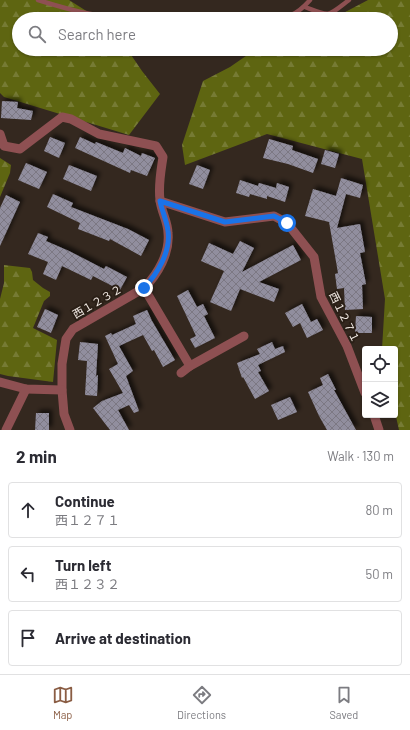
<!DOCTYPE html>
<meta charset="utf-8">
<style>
body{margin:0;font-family:Barlow,"Noto Sans JP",sans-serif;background:#f7f7f7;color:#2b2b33}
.controls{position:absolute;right:12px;bottom:12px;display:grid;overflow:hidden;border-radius:4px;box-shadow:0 1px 3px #0004}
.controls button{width:36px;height:36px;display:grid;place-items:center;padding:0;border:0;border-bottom:1px solid #e1e1e2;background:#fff;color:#2b2b33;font:20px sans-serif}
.stop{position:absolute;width:12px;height:12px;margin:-9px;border:3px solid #1a73e8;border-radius:50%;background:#fff}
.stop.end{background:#1a73e8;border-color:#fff;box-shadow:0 1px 4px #0008}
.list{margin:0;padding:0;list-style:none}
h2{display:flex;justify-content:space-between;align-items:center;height:52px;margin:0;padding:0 16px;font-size:17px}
h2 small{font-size:13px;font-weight:400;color:#7c7c81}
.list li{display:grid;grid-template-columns:26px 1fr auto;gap:12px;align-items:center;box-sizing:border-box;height:56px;margin:0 8px 8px;padding:0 8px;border:1px solid #e1e1e2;border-radius:4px}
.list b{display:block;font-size:15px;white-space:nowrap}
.list p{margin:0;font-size:13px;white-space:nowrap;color:#7c7c81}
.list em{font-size:13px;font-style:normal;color:#7c7c81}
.icon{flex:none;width:22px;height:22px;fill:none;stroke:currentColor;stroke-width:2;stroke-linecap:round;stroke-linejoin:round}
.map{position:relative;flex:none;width:410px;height:430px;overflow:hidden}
.search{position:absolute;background:#fff;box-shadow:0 1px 3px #0004;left:12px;right:12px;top:12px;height:44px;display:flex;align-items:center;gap:10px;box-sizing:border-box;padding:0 14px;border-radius:22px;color:#7c7c81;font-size:15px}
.sheet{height:244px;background:#fff}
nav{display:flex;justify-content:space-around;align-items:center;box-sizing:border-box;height:56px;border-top:1px solid #e1e1e2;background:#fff;font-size:11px;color:#7c7c81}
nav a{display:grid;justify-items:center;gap:2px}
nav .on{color:#8a5d44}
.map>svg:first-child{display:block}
.forest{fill:url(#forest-firs)}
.building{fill:url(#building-cross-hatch);filter:url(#shadow)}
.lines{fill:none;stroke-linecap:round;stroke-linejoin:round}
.lane{stroke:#8e5052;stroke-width:4.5}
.street{stroke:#8e5052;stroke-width:9}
.route{stroke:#1a73e8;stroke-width:5}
.labels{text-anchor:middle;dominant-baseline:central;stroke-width:4;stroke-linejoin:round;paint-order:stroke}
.street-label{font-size:11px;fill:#f2eae4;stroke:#2a1f16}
</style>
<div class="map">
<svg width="410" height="430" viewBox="0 0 410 430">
<defs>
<pattern id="forest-firs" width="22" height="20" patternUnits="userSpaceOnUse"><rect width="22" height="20" fill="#5e6511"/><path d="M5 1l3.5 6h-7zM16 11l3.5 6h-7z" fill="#767b34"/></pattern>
<pattern id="building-cross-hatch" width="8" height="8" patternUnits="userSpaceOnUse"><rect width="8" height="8" fill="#918e9e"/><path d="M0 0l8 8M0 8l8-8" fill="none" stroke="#7b7883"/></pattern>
<filter id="shadow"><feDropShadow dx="3.5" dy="-3.5" stdDeviation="2" flood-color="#0009"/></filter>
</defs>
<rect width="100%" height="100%" fill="#34281f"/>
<g class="forest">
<path d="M 0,0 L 69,0 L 99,19 L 19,19 L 19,49 L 127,49 L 142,71 L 160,94 L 129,135 L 4,97 L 0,93 Z"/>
<path d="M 368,0 L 410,0 L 410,430 L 399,430 L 395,412 L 395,349 L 382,349 L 385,299 L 362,159 L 267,134 L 185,165 L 182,145 L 203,81 L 230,67 L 256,49 L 391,49 L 391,19 L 332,19 Z"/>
<path d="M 0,158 L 11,165 L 10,173 L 0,197 Z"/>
<path d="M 4,265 L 30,268 L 32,272 L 33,280 L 43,288 L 50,292 L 50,296 L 44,301 L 33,328 L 57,340 L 53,382 L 8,376 L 0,374 L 0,299 L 4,283 Z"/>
</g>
<g class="building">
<path d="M 2,101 L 18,102 L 17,108 L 33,111 L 31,120 L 1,118 Z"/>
<path d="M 50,137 L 65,143 L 59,158 L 44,151 Z"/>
<path d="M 80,137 L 95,144 L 96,142 L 123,153 L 125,148 L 141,156 L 142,153 L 155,158 L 147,176 L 131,170 L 130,173 L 75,148 Z"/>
<path d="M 269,139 L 293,146 L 292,150 L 318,159 L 313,173 L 288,164 L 263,158 Z"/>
<path d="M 325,150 L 339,154 L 335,168 L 321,164 Z"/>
<path d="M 26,163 L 47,172 L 39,189 L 18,180 Z"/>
<path d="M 69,165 L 97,176 L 91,191 L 63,179 Z"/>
<path d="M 197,165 L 210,170 L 203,189 L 189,184 Z"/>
<path d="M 341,178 L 363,185 L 360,198 L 346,194 L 337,228 L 360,224 L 365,252 L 360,253 L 366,284 L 362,285 L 363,309 L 345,310 L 344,288 L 337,289 L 335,274 L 338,273 L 329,222 L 305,216 L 313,189 L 336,196 Z"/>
<path d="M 240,180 L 258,186 L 259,183 L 276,188 L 277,183 L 289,187 L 285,202 L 267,196 L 267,199 L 250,194 L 249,197 L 236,193 Z"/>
<path d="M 53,194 L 73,203 L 71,207 L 128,229 L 149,240 L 141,256 L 110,239 L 109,241 L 78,229 L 80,223 L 47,207 Z"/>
<path d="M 6,195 L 20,202 L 0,246 L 0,208 Z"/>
<path d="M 38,233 L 48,237 L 46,241 L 69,251 L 104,269 L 106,266 L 127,277 L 120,290 L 93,276 L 91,280 L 62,266 L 56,280 L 43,274 L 48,262 L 28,254 Z"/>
<path d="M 240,241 L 254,248 L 242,272 L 293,245 L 301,260 L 259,282 L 279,289 L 274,302 L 240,289 L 231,311 L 210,302 L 224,271 L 201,261 L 209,243 L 233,254 Z"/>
<path d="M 188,290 L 197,307 L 203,304 L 208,314 L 204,316 L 215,338 L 195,348 L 190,339 L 196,336 L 177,296 Z"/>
<path d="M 302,304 L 311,322 L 317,319 L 323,330 L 307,338 L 300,323 L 293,327 L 285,313 Z"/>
<path d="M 45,309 L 58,315 L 51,333 L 37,327 Z"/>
<path d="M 147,310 L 152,321 L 175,360 L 163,367 L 154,350 L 152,351 L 143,335 L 119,346 L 133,371 L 126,376 L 139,411 L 134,413 L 129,405 L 118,410 L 129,430 L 110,430 L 93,408 L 102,401 L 123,393 L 109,369 L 118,364 L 105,336 L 111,333 L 112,335 L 136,324 L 133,316 Z"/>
<path d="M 356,316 L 372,317 L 372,333 L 355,333 Z"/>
<path d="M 80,342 L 98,344 L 96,376 L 98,375 L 97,396 L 85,395 L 87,361 L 78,360 Z"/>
<path d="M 272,342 L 275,349 L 283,346 L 285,352 L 258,365 L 261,371 L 258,372 L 269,391 L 255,399 L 243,377 L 242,378 L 237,363 L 260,354 L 257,349 Z"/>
<path d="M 328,374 L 336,390 L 334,390 L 356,430 L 327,430 L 319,416 L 308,392 L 323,385 L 320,378 Z"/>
<path d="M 290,397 L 297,412 L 278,420 L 271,405 Z"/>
<path d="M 36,413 L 49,413 L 49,430 L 35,430 Z"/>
</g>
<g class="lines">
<g class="lane">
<path d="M 38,0 C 70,10 103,19 137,19"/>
<path d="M 305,7 C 331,17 327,17 349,0"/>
<path d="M 268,19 C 288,18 297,15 310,0"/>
</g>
<g class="street">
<path d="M 0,134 L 4,146 L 20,149 L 62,117 L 71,119 L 99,134 L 156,146 L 163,157 C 161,171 158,185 160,200 C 161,211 168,222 168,233 C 170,253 158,274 144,288 L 73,329 L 66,339 L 62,364 L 62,390 L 64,414 L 70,430"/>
<path d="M 160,201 L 225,222 L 274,216 L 287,223 L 314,257 L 321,297 L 347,346 L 365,393"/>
<path d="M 144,288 L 190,366"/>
<path d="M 181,373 L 190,366 L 244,336"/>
<path d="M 0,382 L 26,389 L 62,390"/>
<path d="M 374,415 L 379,430"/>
<path d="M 6,430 L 26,389"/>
</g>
</g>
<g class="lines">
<path class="route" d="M 144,288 C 157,274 171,252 168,231 C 167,221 162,211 160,201 L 225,222 L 274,216 L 287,223"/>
</g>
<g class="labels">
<g class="street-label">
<text transform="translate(97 301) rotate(-30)">西１２３２</text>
<text transform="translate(345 317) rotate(64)">西１２７１</text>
</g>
</g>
</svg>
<div class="controls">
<button><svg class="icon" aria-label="locate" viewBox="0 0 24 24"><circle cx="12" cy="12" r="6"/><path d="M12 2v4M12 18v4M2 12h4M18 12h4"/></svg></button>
<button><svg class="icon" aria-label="layers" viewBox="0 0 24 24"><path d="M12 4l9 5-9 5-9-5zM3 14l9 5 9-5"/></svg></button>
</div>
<div class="stop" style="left:287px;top:223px"></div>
<div class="stop end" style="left:144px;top:288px"></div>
<div class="search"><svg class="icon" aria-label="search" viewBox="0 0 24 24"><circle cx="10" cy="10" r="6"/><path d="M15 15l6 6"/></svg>Search here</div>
</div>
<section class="sheet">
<h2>2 min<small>Walk · 130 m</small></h2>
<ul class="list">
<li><svg class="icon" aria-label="ahead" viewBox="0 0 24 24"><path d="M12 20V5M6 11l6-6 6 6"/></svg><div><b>Continue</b><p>西１２７１</p></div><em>80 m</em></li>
<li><svg class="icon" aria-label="left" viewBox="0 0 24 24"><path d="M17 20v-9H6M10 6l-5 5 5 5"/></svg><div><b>Turn left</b><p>西１２３２</p></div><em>50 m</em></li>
<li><svg class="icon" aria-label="arrive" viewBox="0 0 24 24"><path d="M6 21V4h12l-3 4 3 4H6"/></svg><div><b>Arrive at destination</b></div></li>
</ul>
</section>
<nav>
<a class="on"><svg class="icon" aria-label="map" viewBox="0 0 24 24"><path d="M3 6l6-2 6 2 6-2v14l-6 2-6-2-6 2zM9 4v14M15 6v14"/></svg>Map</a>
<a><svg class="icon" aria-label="directions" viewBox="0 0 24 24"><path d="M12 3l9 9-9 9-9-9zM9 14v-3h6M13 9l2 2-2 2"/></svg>Directions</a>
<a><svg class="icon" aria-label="saved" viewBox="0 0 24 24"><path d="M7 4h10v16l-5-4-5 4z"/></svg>Saved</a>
</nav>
